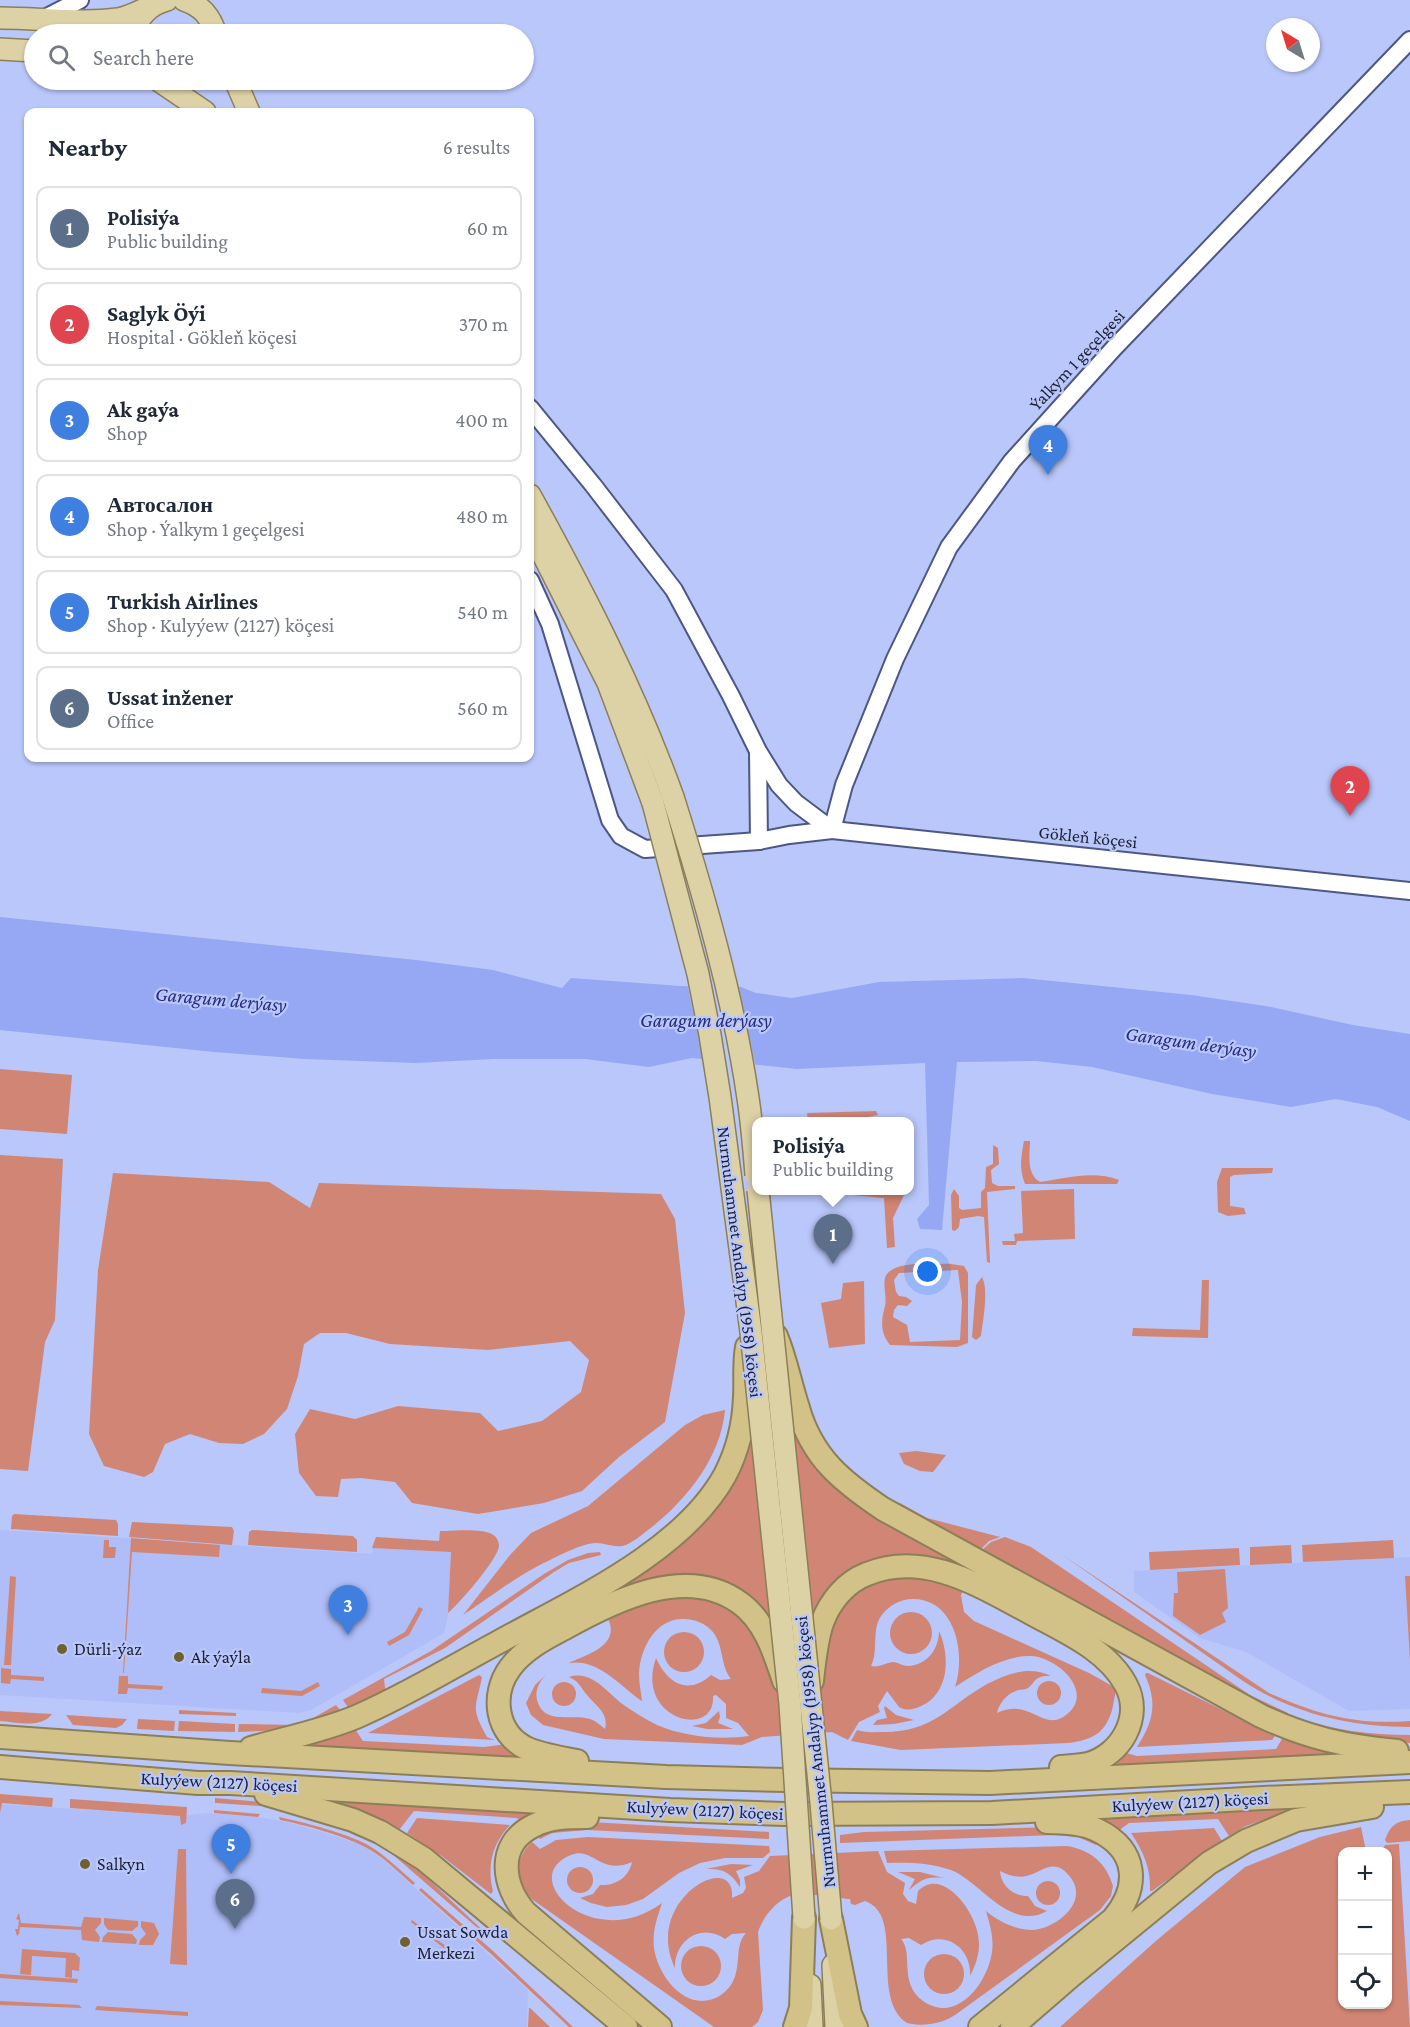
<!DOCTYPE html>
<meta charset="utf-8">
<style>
body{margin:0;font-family:"Crimson Pro",serif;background:#f2f2f3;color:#1f2937}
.controls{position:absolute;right:18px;bottom:18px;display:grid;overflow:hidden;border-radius:12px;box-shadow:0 2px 4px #0004}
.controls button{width:54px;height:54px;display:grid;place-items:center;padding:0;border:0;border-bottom:2px solid #e0e1e3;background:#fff;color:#1f2937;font:30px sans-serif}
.compass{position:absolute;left:1266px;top:18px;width:54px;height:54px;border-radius:50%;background:#fff;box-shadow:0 2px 4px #0004;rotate:322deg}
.you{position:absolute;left:928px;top:1272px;width:21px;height:21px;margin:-15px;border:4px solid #fff;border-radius:50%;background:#1a73e8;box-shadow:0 0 0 9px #1a73e833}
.badge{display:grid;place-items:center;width:39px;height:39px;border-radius:50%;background:#6f602e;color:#fff;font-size:20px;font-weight:700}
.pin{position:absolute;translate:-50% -50px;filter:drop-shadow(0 2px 3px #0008)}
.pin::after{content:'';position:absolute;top:32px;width:21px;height:18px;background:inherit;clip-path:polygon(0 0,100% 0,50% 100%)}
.popup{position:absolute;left:752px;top:1117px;width:162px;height:78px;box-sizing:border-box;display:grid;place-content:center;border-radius:12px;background:#fff;filter:drop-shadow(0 2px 4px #0005);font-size:20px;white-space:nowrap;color:#747a83}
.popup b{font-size:22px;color:#1f2937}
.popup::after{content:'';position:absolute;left:50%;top:100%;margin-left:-12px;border:12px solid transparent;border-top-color:#fff}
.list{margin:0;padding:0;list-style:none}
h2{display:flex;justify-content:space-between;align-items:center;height:78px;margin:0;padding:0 24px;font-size:26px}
h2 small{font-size:20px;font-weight:400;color:#747a83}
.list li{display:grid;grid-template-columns:39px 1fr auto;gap:18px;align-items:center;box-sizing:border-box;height:84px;margin:0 12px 12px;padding:0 12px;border:2px solid #e0e1e3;border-radius:12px}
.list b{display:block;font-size:22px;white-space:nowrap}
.list p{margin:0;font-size:20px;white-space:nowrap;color:#747a83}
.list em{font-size:20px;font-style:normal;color:#747a83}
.icon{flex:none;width:33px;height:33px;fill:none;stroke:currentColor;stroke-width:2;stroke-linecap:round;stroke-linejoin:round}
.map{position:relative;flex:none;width:1410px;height:2027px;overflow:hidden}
.search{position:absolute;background:#fff;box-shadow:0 2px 4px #0004;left:24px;top:24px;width:510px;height:66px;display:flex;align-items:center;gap:15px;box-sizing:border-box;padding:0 21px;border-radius:33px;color:#747a83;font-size:22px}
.panel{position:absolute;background:#fff;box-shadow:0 2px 4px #0004;left:24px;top:108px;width:510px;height:654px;border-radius:12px}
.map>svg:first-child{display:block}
.built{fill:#afbef9}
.green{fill:#d18574;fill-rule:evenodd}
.water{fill:#96a8f3}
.pier{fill:#bac7fb}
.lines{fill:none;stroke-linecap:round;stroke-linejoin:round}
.tertiary-casing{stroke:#4d5785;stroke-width:20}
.primary-casing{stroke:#8c7f58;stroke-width:24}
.trunk-casing{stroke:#8c7f58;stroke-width:26}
.tertiary{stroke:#fff;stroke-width:16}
.primary{stroke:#ddd1a6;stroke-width:21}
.trunk{stroke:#d2c288;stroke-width:22}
.primary-bridge-casing{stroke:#8c7f58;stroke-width:24;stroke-linecap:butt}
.primary-bridge{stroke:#ddd1a6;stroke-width:21}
.poi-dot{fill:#6f602e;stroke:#bac7fb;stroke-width:2}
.labels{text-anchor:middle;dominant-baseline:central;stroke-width:4.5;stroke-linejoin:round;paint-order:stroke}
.street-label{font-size:18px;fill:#1d2135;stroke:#bac7fb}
.poi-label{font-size:18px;fill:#1d2135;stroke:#bac7fb;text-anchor:start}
.water-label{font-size:20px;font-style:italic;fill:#262c81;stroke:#bac7fb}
</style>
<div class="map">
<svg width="1410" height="2027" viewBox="0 0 1410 2027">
<rect width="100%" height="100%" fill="#bac7fb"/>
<g class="built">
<path d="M 0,1530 L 372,1554 L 373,1548 L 451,1552 L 448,1615 L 444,1633 L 311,1710 L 299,1713 L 0,1695 Z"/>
<path d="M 1410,1557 L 1410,1709 L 1349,1711 L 1246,1652 L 1200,1638 L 1134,1592 L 1134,1571 Z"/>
<path d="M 0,1804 L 179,1816 L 210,1813 L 258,1817 L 286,1822 L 319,1831 L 362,1845 L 384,1860 L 528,1990 L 527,2027 L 0,2027 Z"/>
</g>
<g class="green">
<path d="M 0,1069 L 72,1075 L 67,1134 L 0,1129 Z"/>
<path d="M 876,1111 L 878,1115 L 869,1117 L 846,1118 L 839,1121 L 808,1121 L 807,1113 Z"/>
<path d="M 1024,1141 L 1030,1141 C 1030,1154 1026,1174 1040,1182 C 1066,1178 1094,1170 1119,1180 L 1117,1184 L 1025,1184 C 1019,1169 1021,1157 1024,1141 Z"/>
<path d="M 993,1145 L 998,1148 L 999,1164 L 991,1170 L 992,1183 L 998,1186 L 1015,1186 L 1015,1189 L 987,1192 L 990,1263 L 987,1262 L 984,1217 L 978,1216 L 960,1219 L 959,1227 L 955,1231 L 952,1230 L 951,1195 L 954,1189 L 959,1196 L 959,1208 L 962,1210 L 981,1208 L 981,1192 L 985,1188 L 986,1167 L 993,1164 Z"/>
<path d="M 0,1155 L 63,1159 L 55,1320 L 45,1342 L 28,1471 L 0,1469 Z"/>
<path d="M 1222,1168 L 1273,1168 L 1272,1173 L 1234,1175 L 1230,1177 L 1230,1206 L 1244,1208 L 1246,1214 L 1228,1216 L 1218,1212 L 1217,1182 Z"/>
<path d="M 113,1173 L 269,1182 L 310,1208 L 319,1183 L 661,1194 L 675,1219 L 685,1313 L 665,1422 L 619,1457 L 582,1491 L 544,1503 L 478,1514 L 412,1503 L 395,1482 L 361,1478 L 341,1479 L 338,1497 L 316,1496 L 299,1473 L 295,1434 L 310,1409 L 355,1419 L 398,1406 L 480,1413 L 498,1431 L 542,1421 L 581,1392 L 589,1360 L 570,1341 L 488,1350 L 390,1344 L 346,1333 L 320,1333 L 304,1344 L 298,1376 L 287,1409 L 264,1434 L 243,1444 L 219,1443 L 190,1434 L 165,1444 L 153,1472 L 144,1477 L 104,1466 L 89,1434 L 98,1270 Z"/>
<path d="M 1074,1189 L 1075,1239 L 1017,1241 L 1016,1245 L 1003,1245 L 1002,1241 L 1015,1241 L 1014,1234 L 1023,1233 L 1021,1191 Z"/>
<path d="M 810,1191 L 906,1191 L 893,1218 L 895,1247 L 887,1248 L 884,1198 Z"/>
<path d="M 951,1264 L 964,1266 L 968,1273 L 968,1343 L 957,1347 L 890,1345 C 880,1332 881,1321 885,1306 C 887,1297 883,1287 885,1278 C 890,1260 935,1264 951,1264 ZM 958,1270 L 962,1302 L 960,1340 L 910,1342 L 907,1325 L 893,1317 L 894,1310 L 898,1305 L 907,1306 L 912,1301 L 906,1297 L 899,1296 L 896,1292 L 894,1280 L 899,1273 Z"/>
<path d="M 982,1277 C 989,1290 983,1321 981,1336 L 976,1340 L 972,1337 L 976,1285 Z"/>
<path d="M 1202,1280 L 1209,1280 L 1208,1338 L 1132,1336 L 1133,1328 L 1200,1330 Z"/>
<path d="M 864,1281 L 865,1344 L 829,1348 L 821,1303 L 841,1299 L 843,1283 Z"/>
<path d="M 725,1410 C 721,1457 687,1499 652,1527 C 644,1533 635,1541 626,1545 C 615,1549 605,1542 594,1543 C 579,1545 562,1554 548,1561 C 521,1573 489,1598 463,1615 L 510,1555 L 531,1533 L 588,1506 L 685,1425 L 703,1415 Z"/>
<path d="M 795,1430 L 820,1471 L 859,1507 L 900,1503 L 927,1518 L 1000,1537 L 989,1541 L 981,1549 L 961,1595 L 964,1612 L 974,1621 L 1089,1673 L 1114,1687 C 1117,1693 1114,1698 1113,1706 C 1107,1732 1094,1740 1068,1743 L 901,1750 L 851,1741 L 857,1730 C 865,1733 875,1732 884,1732 C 934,1732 948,1706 987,1684 C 1007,1674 1029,1665 1051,1676 C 1032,1675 1036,1684 1026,1689 C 1023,1690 1019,1689 1016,1691 C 1006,1694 999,1704 997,1713 C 1030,1697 1043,1733 1066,1715 C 1096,1692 1057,1657 1031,1656 C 1005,1655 976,1673 955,1687 C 966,1655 956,1599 913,1599 C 900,1599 888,1606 881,1616 C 871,1632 879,1650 871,1666 C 880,1668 886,1662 894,1662 C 899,1663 903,1666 908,1666 C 927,1665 939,1649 939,1631 C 950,1655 950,1693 921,1706 C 913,1710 906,1711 899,1707 L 887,1691 L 878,1706 L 880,1712 L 859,1722 L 848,1740 L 832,1732 L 762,1737 L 742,1745 L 604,1739 L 543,1725 L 531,1715 L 526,1703 L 535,1685 L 546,1675 C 539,1682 535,1690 537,1700 C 544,1726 572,1713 590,1719 C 596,1721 600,1725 605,1729 C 609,1713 596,1706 587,1695 C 581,1688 579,1681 569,1677 C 591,1670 606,1691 621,1703 C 632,1711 645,1719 657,1725 C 685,1737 720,1740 749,1736 L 738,1723 L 726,1718 L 726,1704 L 716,1695 L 713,1696 C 716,1740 634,1720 656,1658 C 667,1683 688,1696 711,1675 L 720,1680 L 731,1679 C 720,1665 724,1646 713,1632 C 706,1624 695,1619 684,1619 C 656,1618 640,1648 639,1674 C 639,1683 641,1692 642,1701 C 620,1686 598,1658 569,1663 C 586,1655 619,1646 609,1621 C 606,1614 601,1607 596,1600 L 709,1516 C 729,1492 742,1465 752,1436 Z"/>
<path d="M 916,1451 L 946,1455 L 933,1472 L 920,1471 L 904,1464 L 899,1453 Z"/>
<path d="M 14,1514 L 116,1520 L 118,1524 L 118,1536 L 11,1529 L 12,1516 Z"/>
<path d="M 132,1522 L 232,1527 L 234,1531 L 232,1545 L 129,1537 Z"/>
<path d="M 252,1530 L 353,1536 L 357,1540 L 357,1552 L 248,1545 L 249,1532 Z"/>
<path d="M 440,1531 C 454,1531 480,1528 492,1534 C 496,1536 499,1541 499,1546 C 498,1559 459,1604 448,1613 L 451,1552 L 372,1548 L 376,1537 L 439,1541 Z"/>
<path d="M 1005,1537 L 1031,1547 L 1250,1695 L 1288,1713 L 1285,1719 L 982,1550 L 991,1542 Z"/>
<path d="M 131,1538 L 220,1545 L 219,1557 L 132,1552 L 124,1673 L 123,1673 Z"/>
<path d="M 104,1540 L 109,1540 L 109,1547 L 116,1547 L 115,1558 L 103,1558 Z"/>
<path d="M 1393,1540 L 1394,1558 L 1303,1562 L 1302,1545 Z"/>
<path d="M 1291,1545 L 1292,1563 L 1250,1565 L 1250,1547 Z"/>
<path d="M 1239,1548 L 1240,1565 L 1150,1570 L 1149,1552 Z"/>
<path d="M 600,1552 L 601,1555 L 569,1563 L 554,1572 L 445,1648 L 384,1679 L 386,1697 L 352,1713 L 343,1700 L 431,1651 L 544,1574 L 568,1560 L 588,1553 Z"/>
<path d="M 1061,1554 L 1269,1693 C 1319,1715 1355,1725 1410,1721 L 1410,1727 C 1351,1727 1293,1714 1243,1681 Z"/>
<path d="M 1225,1569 L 1228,1608 L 1222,1613 L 1226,1622 L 1200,1635 L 1173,1616 L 1174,1593 L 1178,1593 L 1177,1572 Z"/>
<path d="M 10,1576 L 16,1577 L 11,1665 L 4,1665 Z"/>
<path d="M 1405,1576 L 1410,1576 L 1410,1661 Z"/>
<path d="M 419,1607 L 423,1609 L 409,1635 L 389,1646 L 387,1642 L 405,1632 Z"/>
<circle cx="911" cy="1633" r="21"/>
<circle cx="684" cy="1652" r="20"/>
<path d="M 1,1668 L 11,1669 L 11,1675 L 44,1677 L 44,1681 L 11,1679 L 10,1684 L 1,1683 Z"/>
<path d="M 1146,1673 L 1148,1673 L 1275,1736 L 1272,1740 L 1137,1747 C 1153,1722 1158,1704 1145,1675 Z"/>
<path d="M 479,1675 L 482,1677 C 476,1708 470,1706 487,1737 L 495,1740 L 368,1733 Z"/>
<path d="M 119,1676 L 128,1676 L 128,1684 L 163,1686 L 162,1690 L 128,1688 L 127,1694 L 118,1694 Z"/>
<circle cx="1049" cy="1693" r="12"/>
<circle cx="564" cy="1694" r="12"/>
<path d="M 318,1682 L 320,1686 L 302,1696 L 261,1693 L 262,1688 L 301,1691 Z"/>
<path d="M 336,1705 L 344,1715 L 285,1730 L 238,1732 L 239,1724 L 301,1725 Z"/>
<path d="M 885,1706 L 896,1715 L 914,1720 L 894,1724 L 873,1725 L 877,1720 L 887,1718 L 884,1708 Z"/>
<path d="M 179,1710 L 236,1713 L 236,1716 L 179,1714 Z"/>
<path d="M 0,1711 L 52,1714 C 41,1729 16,1722 0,1721 Z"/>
<path d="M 719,1711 L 720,1717 L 718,1723 L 733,1729 L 707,1729 L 692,1726 L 706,1723 Z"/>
<path d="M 66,1715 L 127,1719 L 122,1725 L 116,1728 L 73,1725 Z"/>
<path d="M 1295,1717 C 1333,1730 1370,1735 1410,1735 L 1410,1743 L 1383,1743 L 1292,1723 Z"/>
<path d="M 138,1719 L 175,1721 L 174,1731 L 137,1729 Z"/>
<path d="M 179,1721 L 235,1724 L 235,1732 L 178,1731 Z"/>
<path d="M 353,1726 L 363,1741 L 484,1747 L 507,1744 L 527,1759 L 295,1746 Z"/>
<path d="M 1285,1734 L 1333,1751 L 1334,1755 L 1118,1766 L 1117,1761 L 1126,1753 L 1137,1756 L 1276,1749 Z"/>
<path d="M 0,1794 L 53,1798 L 52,1807 L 2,1803 L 0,1813 Z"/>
<path d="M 327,1797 L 541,1811 L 523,1823 L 517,1818 L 414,1811 L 399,1830 L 380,1820 L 327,1800 Z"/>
<path d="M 215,1798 L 261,1802 L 261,1806 L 215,1803 Z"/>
<path d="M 70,1799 L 187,1807 L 186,1823 L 181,1825 L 180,1816 L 70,1808 Z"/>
<path d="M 1312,1806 L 1312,1809 L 1260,1821 L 1246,1826 L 1229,1836 L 1218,1819 L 1129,1823 L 1118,1831 L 1089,1817 Z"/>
<path d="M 214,1810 L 260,1814 L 258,1817 L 214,1813 Z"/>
<path d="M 279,1817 C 303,1822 346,1833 368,1845 C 385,1855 400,1870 415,1883 L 413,1885 C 398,1872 383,1856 365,1847 C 342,1835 305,1825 280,1820 Z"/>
<path d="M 417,1818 L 510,1825 C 492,1844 487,1865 493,1891 L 491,1894 L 443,1857 L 407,1833 Z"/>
<path d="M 1410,1820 L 1410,1841 L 1387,1843 L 1385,1840 C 1390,1826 1396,1821 1410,1820 Z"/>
<path d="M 590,1822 L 769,1832 L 769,1839 L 587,1830 L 552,1833 L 540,1839 L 535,1833 Z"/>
<path d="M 1054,1827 L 1101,1842 L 1096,1845 L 1078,1837 L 1054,1835 L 840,1843 L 840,1835 L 864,1832 Z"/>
<path d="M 1361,1827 L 1366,1851 L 1342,1852 L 1342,2004 L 1388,2004 L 1388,1852 L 1382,1851 L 1385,1845 L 1399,1844 L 1410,2027 L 1060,2027 L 1157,1940 L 1245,1867 L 1320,1837 Z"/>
<path d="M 1214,1828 L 1222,1841 L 1152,1891 L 1150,1891 C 1151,1868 1143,1851 1131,1833 Z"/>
<path d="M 588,1837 L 769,1846 L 770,1852 L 763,1858 L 725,1858 L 700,1863 L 679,1873 L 643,1899 L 626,1905 L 607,1907 L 591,1903 L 580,1898 L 593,1894 L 600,1885 C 616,1886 629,1877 632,1862 C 600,1876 593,1846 571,1855 C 515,1877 593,1954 662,1903 C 657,1918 652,1932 654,1948 C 658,1977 688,2016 721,1995 C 747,1977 731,1948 746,1933 L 732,1934 L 725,1939 C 701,1922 674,1941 675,1968 C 642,1900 736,1848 732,1898 L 743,1893 L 746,1888 L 744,1877 L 759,1871 L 770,1856 L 878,1851 L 887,1872 L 905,1883 L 903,1894 L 908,1901 L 916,1904 L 918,1891 C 943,1866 975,1912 978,1935 C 981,1949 977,1963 970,1976 C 972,1949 946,1929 921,1945 L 909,1938 L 901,1939 C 914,1953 898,1983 923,2001 C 957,2025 988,1982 992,1952 C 994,1938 990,1925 986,1911 C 998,1921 1015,1930 1032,1930 C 1055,1929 1089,1903 1071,1878 C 1054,1855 1042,1873 1026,1876 C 1017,1878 1008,1875 1000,1871 C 1001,1886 1013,1896 1028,1896 L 1035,1906 L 1047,1911 C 1010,1932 981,1882 951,1870 C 931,1863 909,1862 887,1863 L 884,1851 L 1067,1846 C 1091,1850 1106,1863 1113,1886 L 1111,1896 L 1100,1910 L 955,2015 C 941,2024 923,2027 907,2023 C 869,1998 906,1915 865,1901 L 855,1905 L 851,1904 L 850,1899 C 838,1898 803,1892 793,1895 C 776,1900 763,1917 758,1932 L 763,2010 L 758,2022 L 752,2027 L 714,2027 L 533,1900 C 514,1883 514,1858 532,1842 L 540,1849 L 556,1840 Z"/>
<path d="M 395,1848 L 490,1937 L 489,1938 L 391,1853 Z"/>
<path d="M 178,1849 L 186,1849 L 187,1965 L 170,1964 Z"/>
<path d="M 731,1864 L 753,1865 L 736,1871 L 740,1880 L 740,1887 C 731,1873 723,1868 706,1869 Z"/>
<circle cx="580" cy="1880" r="13"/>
<path d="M 898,1872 L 920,1872 L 944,1878 C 926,1876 922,1879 909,1890 L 915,1879 Z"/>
<circle cx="1048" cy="1893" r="12"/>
<path d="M 421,1888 L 493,1951 L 573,2027 L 569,2027 L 491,1954 L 419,1890 Z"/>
<path d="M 19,1913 L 21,1923 L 81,1927 L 84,1917 L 101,1918 L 101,1923 L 95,1930 L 100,1937 L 99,1942 L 82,1940 L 81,1930 L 20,1927 L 19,1934 L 17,1936 L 15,1929 L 18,1929 L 19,1920 L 16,1919 Z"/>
<path d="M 104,1918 L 138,1921 L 138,1926 L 132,1931 L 108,1930 L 104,1924 Z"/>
<path d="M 412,1920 L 452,1951 L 450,1953 L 411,1922 Z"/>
<path d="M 141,1921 L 154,1923 L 159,1934 L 153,1945 L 139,1945 L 140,1940 L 146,1934 L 141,1927 Z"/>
<path d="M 108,1932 L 132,1934 L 137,1940 L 136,1944 L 102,1942 L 103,1937 Z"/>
<circle cx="701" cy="1966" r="20"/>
<path d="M 22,1949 L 75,1953 L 80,1958 L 79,1971 L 72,1970 L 72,1978 L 65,1977 L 66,1958 L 32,1956 L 31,1975 L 20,1974 Z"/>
<circle cx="944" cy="1974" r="20"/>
<path d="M 0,1974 L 78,1979 L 77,1983 L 0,1978 Z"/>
<path d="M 0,2001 L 79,2005 L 82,2008 L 0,2005 Z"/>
<path d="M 97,2006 L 188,2012 L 188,2016 L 95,2010 Z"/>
<path d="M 529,2008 L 530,2008 L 550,2027 L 528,2027 Z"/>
</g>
<path class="water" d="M 0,917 L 416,960 L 493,970 L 562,988 L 571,978 L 680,986 L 741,987 L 756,993 L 792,998 L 879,982 L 1023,978 L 1191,995 L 1266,1006 L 1353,1025 L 1410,1034 L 1410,1121 L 1377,1107 L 1336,1099 L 1291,1107 L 1212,1094 L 1092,1067 L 1036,1061 L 957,1062 L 942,1230 L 920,1229 L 917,1219 L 929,1205 L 925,1063 L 797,1069 L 692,1058 L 649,1067 L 585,1059 L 493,1059 L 416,1063 L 304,1059 L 214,1052 L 0,1030 Z"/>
<path class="pier" d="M 687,983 L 738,984 L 756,1068 L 704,1063 Z"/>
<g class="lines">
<defs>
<g id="tertiary">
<path d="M 43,19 L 80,0"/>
<path d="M 530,408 L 593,485 L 674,590 L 731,696 L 758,751 L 779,785 L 796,803 L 832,830 L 1410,891"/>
<path d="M 530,580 L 550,624 L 610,820 L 621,836 L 645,849 L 759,841 L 789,835 L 832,830"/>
<path d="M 758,752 L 759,841"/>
<path d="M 832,830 L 844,785 L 895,659 L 949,547 L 1012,461 L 1114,348 L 1410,40"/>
</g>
<g id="primary">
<path d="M 184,0 C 202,6 210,16 216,34"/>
<path d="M 0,18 C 39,18 79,24 118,19 C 129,17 140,11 149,7"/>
<path d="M 134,34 C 137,17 150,4 167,0"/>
<path d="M 0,49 L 34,51"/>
<path d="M 158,80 L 205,112"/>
<path d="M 235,80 L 249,112"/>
<path d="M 530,495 C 584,593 635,691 673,797"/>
<path d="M 530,529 L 608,683 L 653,803"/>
<path d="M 833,1965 L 836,2027"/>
<path d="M 810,1985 L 812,2027"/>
</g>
<g id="trunk">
<path d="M 776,1336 C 786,1360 790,1384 798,1408 C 812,1458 843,1482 883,1509 L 1261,1716 C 1308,1738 1345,1746 1397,1751"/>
<path d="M 812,1681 C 814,1662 816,1641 822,1623 C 830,1601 846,1582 867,1574 C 924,1550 980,1586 1029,1612 C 1063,1631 1107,1649 1126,1685 C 1143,1717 1121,1755 1088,1764 C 1079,1766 1069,1766 1061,1767"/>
<path d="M 0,1737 L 230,1753 L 666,1777 L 785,1780 L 990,1783 L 1410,1762"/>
<path d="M 251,1748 C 286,1738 322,1731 356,1717 C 405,1696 450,1668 497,1643 C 572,1601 682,1553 725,1475 C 738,1450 744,1425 745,1397 C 746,1380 744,1364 747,1347"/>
<path d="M 577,1761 C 560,1758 543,1755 528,1749 C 495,1734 491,1694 510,1668 C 524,1649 546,1638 565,1628 C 615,1600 687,1564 740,1603 C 765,1621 775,1654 784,1681"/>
<path d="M 0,1767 L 198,1783 L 230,1783 L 670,1810 L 785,1814 L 992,1813 L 1263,1798 L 1410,1792"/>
<path d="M 266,1794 L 353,1820 L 380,1832 L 424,1859 L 626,2027"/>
<path d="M 587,1817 C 569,1817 550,1817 533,1826 C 495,1845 503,1887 526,1913 L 660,2027"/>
<path d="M 831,1919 L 850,2014 L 856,2027"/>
<path d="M 795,2027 L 801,2008 L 804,1918"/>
<path d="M 980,2027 L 1113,1919 C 1140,1887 1138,1850 1097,1830 C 1082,1823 1063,1822 1047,1822"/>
<path d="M 1012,2027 L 1071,1976 L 1209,1863 L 1246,1841 L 1296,1820 L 1372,1807"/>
</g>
</defs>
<use href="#tertiary" class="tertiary-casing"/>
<use href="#primary" class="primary-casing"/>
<use href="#trunk" class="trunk-casing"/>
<use href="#tertiary" class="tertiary"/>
<use href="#primary" class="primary"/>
<use href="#trunk" class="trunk"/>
<defs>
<g id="primary-bridge">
<path d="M 673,797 C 704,895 733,996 748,1098 C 752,1124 754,1150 756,1175"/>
<path d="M 653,803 L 698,974 L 710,1035 L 720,1097 L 751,1332 L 790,1704 L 804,1918"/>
<path d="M 758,1190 L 821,1803 L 831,1919"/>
</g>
</defs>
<use href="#primary-bridge" class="primary-bridge-casing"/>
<use href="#primary-bridge" class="primary-bridge"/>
</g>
<g class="poi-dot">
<circle cx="62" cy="1649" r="6"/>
<circle cx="179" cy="1657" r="6"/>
<circle cx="85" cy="1864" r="6"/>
<circle cx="405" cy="1942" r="6"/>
</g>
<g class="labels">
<g class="street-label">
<text transform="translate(1077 360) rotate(-47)">Ýalkym 1 geçelgesi</text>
<text transform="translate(1088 837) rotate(6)">Gökleň köçesi</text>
<text transform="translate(740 1262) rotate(83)">Nurmuhammet Andalyp (1958) köçesi</text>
<text transform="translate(815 1752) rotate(-96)">Nurmuhammet Andalyp (1958) köçesi</text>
<text transform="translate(219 1782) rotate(3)">Kulyýew (2127) köçesi</text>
<text transform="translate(1190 1802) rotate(-3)">Kulyýew (2127) köçesi</text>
<text transform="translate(705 1810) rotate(3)">Kulyýew (2127) köçesi</text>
</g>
<g class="poi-label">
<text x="74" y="1649">Dürli-ýaz</text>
<text x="191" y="1657">Ak ýaýla</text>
<text x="97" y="1864">Salkyn</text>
<text x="417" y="1932">Ussat Sowda<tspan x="417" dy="21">Merkezi</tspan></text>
</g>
<g class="water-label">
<text transform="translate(221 999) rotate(5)">Garagum derýasy</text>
<text x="706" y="1020">Garagum derýasy</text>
<text transform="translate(1191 1042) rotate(8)">Garagum derýasy</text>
</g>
</g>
</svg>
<div class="controls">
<button>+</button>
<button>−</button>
<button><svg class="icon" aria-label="locate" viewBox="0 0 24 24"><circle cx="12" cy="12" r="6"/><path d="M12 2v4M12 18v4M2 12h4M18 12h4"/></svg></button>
</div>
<svg class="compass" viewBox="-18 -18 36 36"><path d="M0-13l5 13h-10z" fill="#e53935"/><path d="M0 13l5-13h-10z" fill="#747a83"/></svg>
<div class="you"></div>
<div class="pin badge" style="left:833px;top:1264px;background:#5c6f8a">1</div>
<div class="popup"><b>Polisiýa</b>Public building</div>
<div class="pin badge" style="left:1350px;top:816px;background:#e0444e">2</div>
<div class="pin badge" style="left:348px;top:1635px;background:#3f7fe0">3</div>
<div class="pin badge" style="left:1048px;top:475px;background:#3f7fe0">4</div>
<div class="pin badge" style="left:231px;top:1874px;background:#3f7fe0">5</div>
<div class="pin badge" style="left:235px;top:1929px;background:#5c6f8a">6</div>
<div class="search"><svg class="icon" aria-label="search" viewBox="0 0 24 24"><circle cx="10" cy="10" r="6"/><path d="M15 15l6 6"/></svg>Search here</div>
<section class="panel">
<h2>Nearby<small>6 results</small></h2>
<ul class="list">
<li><span class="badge" style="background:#5c6f8a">1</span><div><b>Polisiýa</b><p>Public building</p></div><em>60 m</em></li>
<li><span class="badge" style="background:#e0444e">2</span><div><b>Saglyk Öýi</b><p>Hospital · Gökleň köçesi</p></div><em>370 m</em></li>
<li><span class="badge" style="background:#3f7fe0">3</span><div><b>Ak gaýa</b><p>Shop</p></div><em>400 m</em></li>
<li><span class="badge" style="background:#3f7fe0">4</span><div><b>Автосалон</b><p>Shop · Ýalkym 1 geçelgesi</p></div><em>480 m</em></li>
<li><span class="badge" style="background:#3f7fe0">5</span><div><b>Turkish Airlines</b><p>Shop · Kulyýew (2127) köçesi</p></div><em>540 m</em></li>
<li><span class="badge" style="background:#5c6f8a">6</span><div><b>Ussat inžener</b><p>Office</p></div><em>560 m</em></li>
</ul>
</section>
</div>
